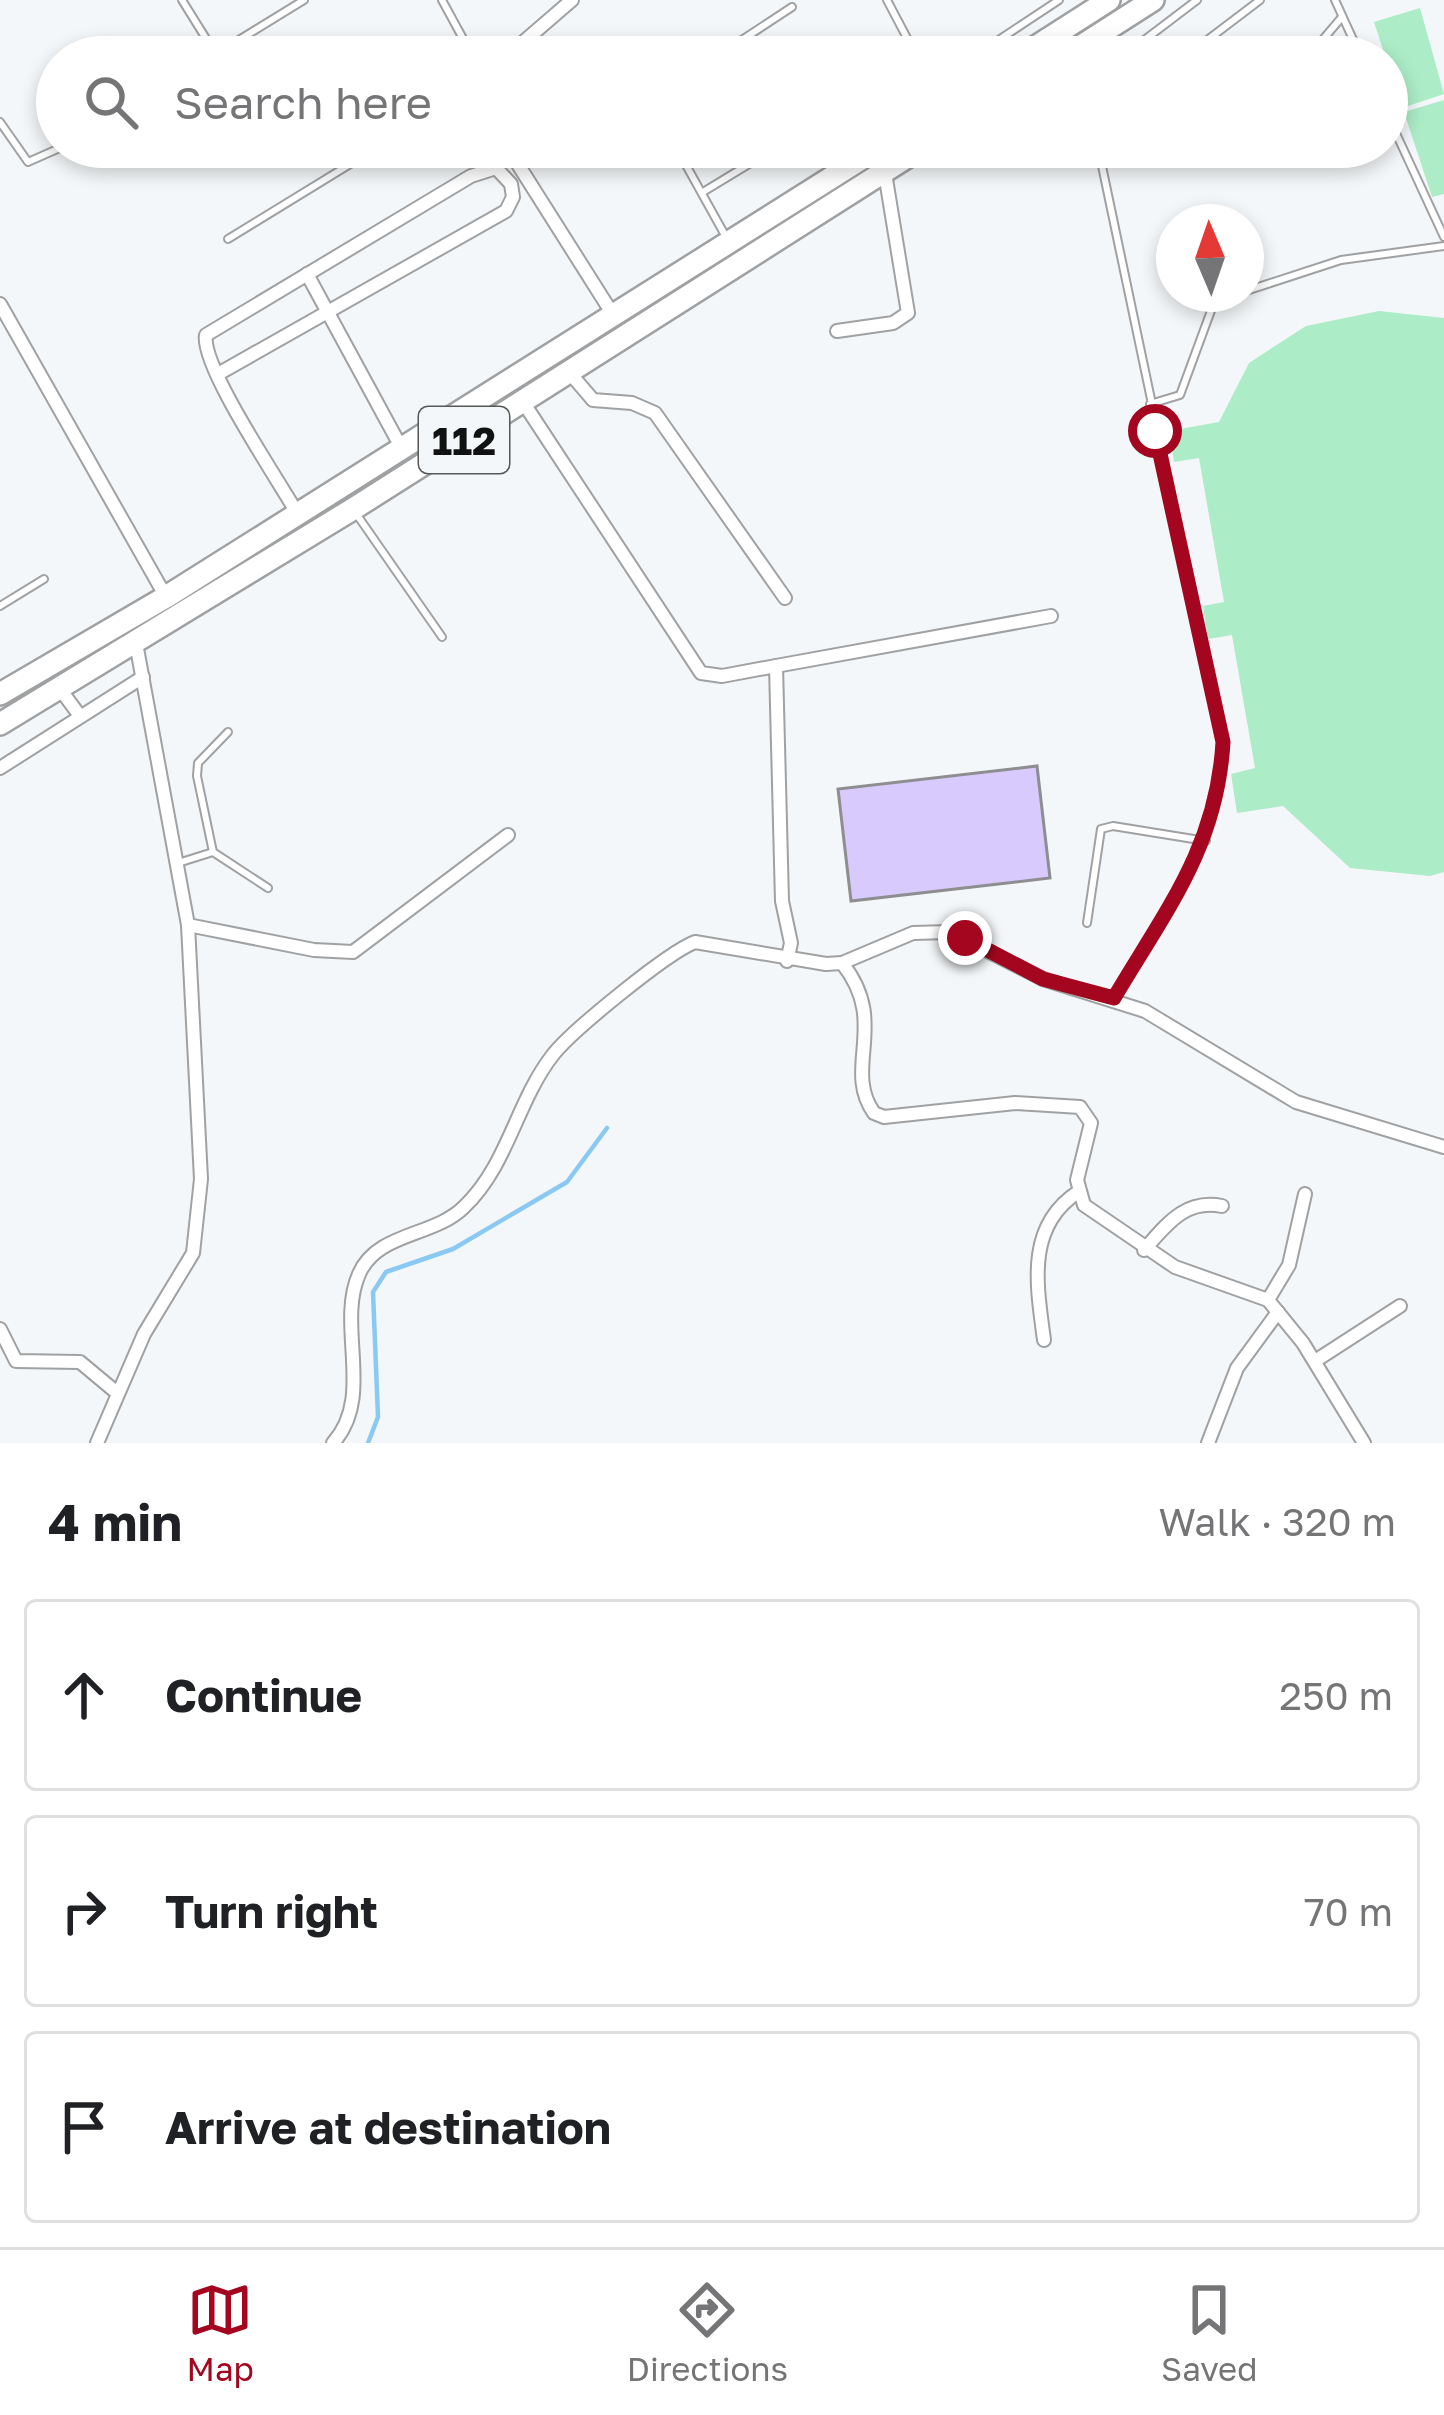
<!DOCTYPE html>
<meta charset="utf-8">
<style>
body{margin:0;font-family:"Golos Text",sans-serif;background:#f2f2f2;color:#202124}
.compass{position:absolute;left:1156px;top:204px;width:108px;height:108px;border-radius:50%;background:#fff;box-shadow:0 6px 18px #0003;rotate:358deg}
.stop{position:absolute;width:36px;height:36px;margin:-27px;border:9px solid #a3061e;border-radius:50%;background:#fff}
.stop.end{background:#a3061e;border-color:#fff;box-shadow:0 3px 12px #0008}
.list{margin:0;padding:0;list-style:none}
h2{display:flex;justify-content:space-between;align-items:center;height:156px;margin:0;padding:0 48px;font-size:51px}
h2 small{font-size:39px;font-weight:400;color:#757577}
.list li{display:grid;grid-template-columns:78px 1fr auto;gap:36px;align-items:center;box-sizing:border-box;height:192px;margin:0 24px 24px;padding:0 24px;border:3px solid #e0e0e0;border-radius:12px}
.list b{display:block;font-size:45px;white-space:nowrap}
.list em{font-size:39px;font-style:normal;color:#757577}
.icon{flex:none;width:66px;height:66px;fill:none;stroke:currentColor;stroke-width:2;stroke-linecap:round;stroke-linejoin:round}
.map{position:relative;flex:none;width:1444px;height:1443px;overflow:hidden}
.search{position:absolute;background:#fff;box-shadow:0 6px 18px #0003;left:36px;right:36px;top:36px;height:132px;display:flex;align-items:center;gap:30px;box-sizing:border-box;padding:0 42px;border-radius:66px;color:#757577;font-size:45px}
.sheet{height:804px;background:#fff}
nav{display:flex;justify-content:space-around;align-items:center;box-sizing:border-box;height:168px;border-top:3px solid #e0e0e0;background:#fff;font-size:33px;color:#757577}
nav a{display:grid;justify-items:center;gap:6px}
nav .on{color:#a3061e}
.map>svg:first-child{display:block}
.green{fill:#acecc6}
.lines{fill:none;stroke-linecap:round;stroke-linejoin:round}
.stream{stroke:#89c9f3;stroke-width:4.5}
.building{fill:#d9cafd;stroke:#8e8d90;stroke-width:3}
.service-casing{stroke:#9fa1a3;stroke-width:10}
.minor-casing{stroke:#9fa1a3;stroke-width:16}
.primary-casing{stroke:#9fa1a3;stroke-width:26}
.service{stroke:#fff;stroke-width:6}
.minor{stroke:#fff;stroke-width:12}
.primary{stroke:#fff;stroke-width:21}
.route{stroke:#a3061e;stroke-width:15}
.labels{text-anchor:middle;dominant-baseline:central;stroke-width:12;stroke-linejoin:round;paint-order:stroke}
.shield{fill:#f4f7f9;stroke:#555757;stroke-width:3}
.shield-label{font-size:39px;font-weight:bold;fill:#111212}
</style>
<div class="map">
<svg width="1444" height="1443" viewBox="0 0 1444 1443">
<rect width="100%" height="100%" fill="#f4f7f9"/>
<g class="green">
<path d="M 1420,8 L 1444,94 L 1402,108 L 1374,22 Z"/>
<path d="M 1444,100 L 1444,194 L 1432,197 L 1404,112 Z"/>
<path d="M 1379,311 L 1444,318 L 1444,872 L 1430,876 L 1350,868 L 1283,806 L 1237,813 L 1231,774 L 1255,768 L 1232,635 L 1208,639 L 1203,606 L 1224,602 L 1199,458 L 1174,462 L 1169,431 L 1219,422 L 1249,363 L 1306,326 Z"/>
</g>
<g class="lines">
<path class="stream" d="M 368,1443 L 378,1417 L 373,1292 L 386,1272 L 453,1249 L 567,1182 L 607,1128"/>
</g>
<path class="building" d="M 1037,766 L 1050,878 L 851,901 L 838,789 Z"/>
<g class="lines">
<defs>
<g id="service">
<path d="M 182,0 L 215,53"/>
<path d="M 442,0 L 473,57"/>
<path d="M 887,0 L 917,57"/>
<path d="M 1335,0 L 1361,57"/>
<path d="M 211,57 L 304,0"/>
<path d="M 716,57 L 792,7"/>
<path d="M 973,57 L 1059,0"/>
<path d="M 1122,57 L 1197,0"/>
<path d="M 1185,57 L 1260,0"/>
<path d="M 1308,57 L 1342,17"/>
<path d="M 1387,114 L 1444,237"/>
<path d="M 0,122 L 28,162 L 62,147"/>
<path d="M 676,147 L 726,237"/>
<path d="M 1098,147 L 1223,742 C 1217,847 1166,910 1114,998"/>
<path d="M 1341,147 L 1354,147"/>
<path d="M 928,149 L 949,147"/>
<path d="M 550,152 L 556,147"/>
<path d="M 703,192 L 777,147"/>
<path d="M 228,239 L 378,147"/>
<path d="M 1246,291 L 1341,260 L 1444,246"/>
<path d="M 1150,404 L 1180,395 L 1212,308 L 1238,294"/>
<path d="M 355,512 L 442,637"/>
<path d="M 0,606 L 44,579"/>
<path d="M 213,852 L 197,776 L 198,763 L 228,732"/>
<path d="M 178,863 L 213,852 L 268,888"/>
<path d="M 1087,923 L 1101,829 L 1113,826 L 1206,841"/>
</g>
<g id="minor">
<path d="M 506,57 L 572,0"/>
<path d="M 507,147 L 612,313"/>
<path d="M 307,274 L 402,449"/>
<path d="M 0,304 L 166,597"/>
<path d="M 837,331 L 893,323 L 908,313 L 885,173"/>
<path d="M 569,372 L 593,400 L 632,403 L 655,413 L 785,598"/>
<path d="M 218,374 L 506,211 L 513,197 L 511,184 L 496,168 L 471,176 L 206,335 C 200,365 279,481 297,513"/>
<path d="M 523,402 L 701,673 L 722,676 L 776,666 L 782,901 L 791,943 L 787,961"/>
<path d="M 776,666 L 1051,616"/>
<path d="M 60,689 L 80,716"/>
<path d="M 0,768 L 143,677"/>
<path d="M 188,925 L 314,950 L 353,952 L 508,835"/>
<path d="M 842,963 C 890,1023 842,1068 874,1113 L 884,1117 L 1015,1103 L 1080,1107 L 1091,1123 L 1077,1180 L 1084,1205 L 1175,1267 L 1268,1300 L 1303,1343 L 1364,1443"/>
<path d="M 1144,1250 C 1167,1224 1185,1199 1222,1206"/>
<path d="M 1268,1300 L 1289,1265 L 1305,1194"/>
<path d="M 0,1329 L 16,1361 L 80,1362 L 116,1392"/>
<path d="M 1044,1340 C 1037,1286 1025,1227 1078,1192"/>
<path d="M 1315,1361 L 1400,1306"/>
<path d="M 97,1443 L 144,1334 L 193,1253 L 201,1179 L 188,925 L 136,643"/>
<path d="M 333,1443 C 375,1397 336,1326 359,1274 C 377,1232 434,1237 464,1207 C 508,1165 516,1103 552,1056 C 570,1032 667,953 695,942 L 826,964 L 842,963 L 913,933 L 950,932 L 1043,979 L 1145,1011 L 1296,1102 L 1444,1147"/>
<path d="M 1208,1443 L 1237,1368 L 1278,1312"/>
</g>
<g id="primary">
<path d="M 1020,57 L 1109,0"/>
<path d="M 1064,57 L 1153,0"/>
<path d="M 0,694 L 166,597 L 880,147"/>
<path d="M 0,724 L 353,509 L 923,147"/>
</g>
</defs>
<use href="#service" class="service-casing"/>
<use href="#minor" class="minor-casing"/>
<use href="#primary" class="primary-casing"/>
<use href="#service" class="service"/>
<use href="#minor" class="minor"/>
<use href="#primary" class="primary"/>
</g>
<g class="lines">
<path class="route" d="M 965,938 L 1043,979 L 1114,998 C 1166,910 1217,847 1223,742 L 1155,431"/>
</g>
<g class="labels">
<rect class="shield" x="419" y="407" width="90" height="66" rx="9"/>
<g class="shield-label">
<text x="464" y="440">112</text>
</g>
</g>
</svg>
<svg class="compass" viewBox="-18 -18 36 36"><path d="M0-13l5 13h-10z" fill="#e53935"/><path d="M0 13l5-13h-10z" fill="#757577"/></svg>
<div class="stop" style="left:1155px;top:431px"></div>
<div class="stop end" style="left:965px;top:938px"></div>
<div class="search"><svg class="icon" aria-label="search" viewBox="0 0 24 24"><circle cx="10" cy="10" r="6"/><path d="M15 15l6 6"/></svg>Search here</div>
</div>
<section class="sheet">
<h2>4 min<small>Walk · 320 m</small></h2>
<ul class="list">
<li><svg class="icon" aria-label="ahead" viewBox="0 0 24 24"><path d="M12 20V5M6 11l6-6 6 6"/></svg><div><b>Continue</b></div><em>250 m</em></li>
<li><svg class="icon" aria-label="right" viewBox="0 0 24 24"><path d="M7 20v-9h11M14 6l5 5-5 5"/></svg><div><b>Turn right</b></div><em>70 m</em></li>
<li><svg class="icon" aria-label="arrive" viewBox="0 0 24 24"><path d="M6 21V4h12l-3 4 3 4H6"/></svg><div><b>Arrive at destination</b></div></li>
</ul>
</section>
<nav>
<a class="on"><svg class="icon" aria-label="map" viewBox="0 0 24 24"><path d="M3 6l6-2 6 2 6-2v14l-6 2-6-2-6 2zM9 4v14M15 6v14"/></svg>Map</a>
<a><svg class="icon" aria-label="directions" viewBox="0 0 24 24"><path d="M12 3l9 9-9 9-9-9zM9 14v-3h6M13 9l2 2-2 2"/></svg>Directions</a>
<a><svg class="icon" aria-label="saved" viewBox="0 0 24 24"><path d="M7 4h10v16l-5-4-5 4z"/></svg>Saved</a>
</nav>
